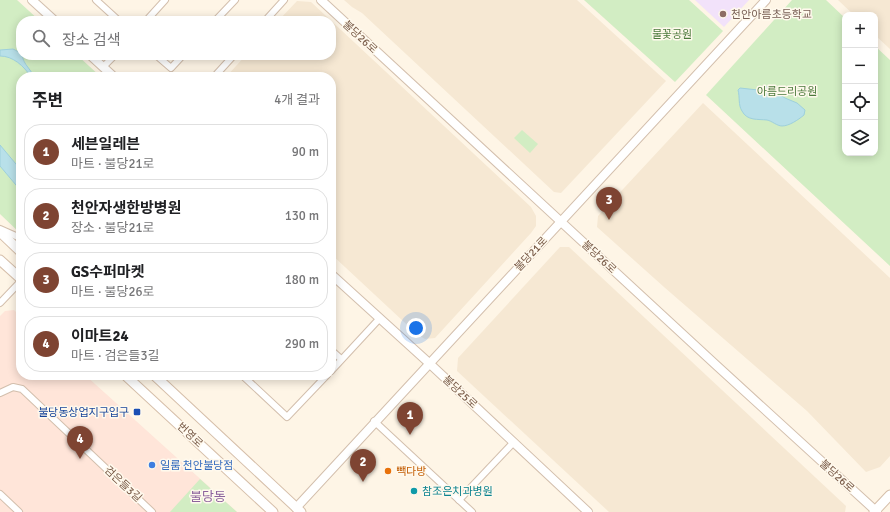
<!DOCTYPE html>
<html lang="ko">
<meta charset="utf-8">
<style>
body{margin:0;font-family:Signika,"Noto Sans KR",sans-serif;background:#f2f2f2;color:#202124}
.controls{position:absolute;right:12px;top:12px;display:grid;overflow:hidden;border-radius:8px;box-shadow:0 2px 10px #0003}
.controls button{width:36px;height:36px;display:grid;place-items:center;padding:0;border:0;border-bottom:1px solid #e0e0e0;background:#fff;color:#202124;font:20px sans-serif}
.you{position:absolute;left:416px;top:328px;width:14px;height:14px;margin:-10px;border:3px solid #fff;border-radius:50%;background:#1a73e8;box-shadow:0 0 0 6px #1a73e833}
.badge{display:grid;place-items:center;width:26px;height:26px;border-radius:50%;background:#7e4432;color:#fff;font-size:13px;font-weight:700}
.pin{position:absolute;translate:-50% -33px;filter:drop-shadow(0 1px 2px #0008)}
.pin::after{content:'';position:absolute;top:21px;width:14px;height:12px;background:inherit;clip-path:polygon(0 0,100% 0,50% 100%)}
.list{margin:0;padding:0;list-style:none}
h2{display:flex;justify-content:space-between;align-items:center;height:52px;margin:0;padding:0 16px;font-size:17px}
h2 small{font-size:13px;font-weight:400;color:#757577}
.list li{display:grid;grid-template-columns:26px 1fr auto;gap:12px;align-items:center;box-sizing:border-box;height:56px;margin:0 8px 8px;padding:0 8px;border:1px solid #e0e0e0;border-radius:16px}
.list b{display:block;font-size:15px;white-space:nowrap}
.list p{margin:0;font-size:13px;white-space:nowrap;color:#757577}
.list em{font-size:13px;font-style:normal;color:#757577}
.icon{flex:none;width:22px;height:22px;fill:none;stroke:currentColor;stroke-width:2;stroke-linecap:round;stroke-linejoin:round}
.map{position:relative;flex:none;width:890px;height:512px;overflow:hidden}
.search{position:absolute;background:#fff;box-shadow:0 2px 10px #0003;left:16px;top:16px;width:320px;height:44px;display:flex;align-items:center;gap:10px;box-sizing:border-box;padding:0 14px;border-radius:16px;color:#757577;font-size:15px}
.panel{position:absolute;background:#fff;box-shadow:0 2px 10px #0003;left:16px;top:72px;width:320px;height:308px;border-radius:16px}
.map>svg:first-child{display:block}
.residential{fill:#f6e8d3}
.commercial{fill:#ffe5d9}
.education{fill:#f2e2fa}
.green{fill:#d2edc3}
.water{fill:#b8e0e9;stroke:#9ed0dc}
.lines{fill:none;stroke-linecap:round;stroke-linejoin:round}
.minor-casing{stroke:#d3bfad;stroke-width:8}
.tertiary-casing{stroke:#d3bfad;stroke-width:10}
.secondary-casing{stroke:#d6bfaa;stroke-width:11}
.minor{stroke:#fff;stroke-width:6}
.tertiary{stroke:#fff;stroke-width:8}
.secondary{stroke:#fff;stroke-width:9}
.education-dot{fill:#8d6e63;stroke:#fff9ed;stroke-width:1.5}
.transit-dot{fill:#1a4fb4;stroke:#fff9ed;stroke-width:1.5}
.shop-dot{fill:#3f7fe0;stroke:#fff9ed;stroke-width:1.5}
.food-dot{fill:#e8710a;stroke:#fff9ed;stroke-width:1.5}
.culture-dot{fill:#0f9aa8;stroke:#fff9ed;stroke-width:1.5}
.labels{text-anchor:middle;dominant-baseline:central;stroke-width:3;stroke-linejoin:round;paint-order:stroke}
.education-label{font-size:11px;fill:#785e54;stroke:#fff9ed;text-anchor:start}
.park-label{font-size:11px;fill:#4c7a3c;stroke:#fff9ed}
.street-label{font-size:11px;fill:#795b48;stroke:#fff9ed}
.transit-label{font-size:11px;fill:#164399;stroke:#fff9ed;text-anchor:end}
.shop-label{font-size:11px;fill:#366cbe;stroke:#fff9ed;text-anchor:start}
.food-label{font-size:11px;fill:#c56008;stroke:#fff9ed;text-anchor:start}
.culture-label{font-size:11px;fill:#0d838f;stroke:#fff9ed;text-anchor:start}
.quarter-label{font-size:13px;fill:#8c639d;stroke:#fff9ed}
</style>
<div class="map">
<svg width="890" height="512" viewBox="0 0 890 512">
<rect width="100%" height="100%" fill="#fef5e6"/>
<g class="residential">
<path d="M 344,0 L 577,0 L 666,81 L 561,193 L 554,192 L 362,13 L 352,7 Z"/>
<path d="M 838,0 L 890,0 L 890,49 L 875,35 L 875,15 L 854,15 Z"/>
<path d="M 297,1 L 311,2 L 531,207 L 536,216 L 536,226 L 531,233 L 435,338 L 425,339 L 418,335 L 331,254 L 331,77 L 226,77 L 246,55 L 331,55 L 331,21 L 278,21 Z"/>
<path d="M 703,103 L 890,278 L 890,456 L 880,467 L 866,472 L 807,411 L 664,287 L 597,227 L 598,216 Z"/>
<path d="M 560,247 L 569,247 L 846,506 L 845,512 L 609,512 L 457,371 L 458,358 Z"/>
</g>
<path class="commercial" d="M 14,310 L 21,317 L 21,375 L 85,375 L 237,512 L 0,512 L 0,316 L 5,311 Z"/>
<path class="education" d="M 695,0 L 749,0 L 724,27 Z"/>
<g class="green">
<path d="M 0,0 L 17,0 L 40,21 L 21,21 L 21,55 L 77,55 L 101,77 L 21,77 L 21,234 L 0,214 Z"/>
<path d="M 584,0 L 689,0 L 723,31 L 675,82 Z"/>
<path d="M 792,0 L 826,0 L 845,18 L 845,153 L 875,153 L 875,46 L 890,60 L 890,266 L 706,95 Z"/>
<path d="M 522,130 L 538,144 L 530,153 L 514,138 Z"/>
<path d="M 200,479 L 237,512 L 170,512 Z"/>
</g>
<g class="water">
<path d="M 13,49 C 26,55 20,57 27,66 C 30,70 32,73 35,77 L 31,77 C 24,66 13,56 0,56 L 0,50 Z"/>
<path d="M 766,86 L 785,98 L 797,103 L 805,110 L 804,115 C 798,120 789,126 782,126 C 777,126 772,121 767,120 C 758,119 747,121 742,111 C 738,105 740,97 738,90 L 740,88 L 758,90 L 762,87 Z"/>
<path d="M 0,145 L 21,170 L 21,191 L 0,166 Z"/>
</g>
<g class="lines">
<defs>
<g id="minor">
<path d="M 96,0 L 119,21"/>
<path d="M 146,21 L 165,0"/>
<path d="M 215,21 L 235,0"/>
<path d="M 265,21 L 284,0"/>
<path d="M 156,55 L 171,68 L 183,55"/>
<path d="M 103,67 L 115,55"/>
<path d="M 214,77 L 234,55"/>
<path d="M 0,229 L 18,237 L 21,240"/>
<path d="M 0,303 L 21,281"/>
<path d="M 331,350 L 341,359"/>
<path d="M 331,371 L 380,318"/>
<path d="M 242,375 L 287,417 L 327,375"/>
<path d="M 0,393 L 13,387 L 22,389 L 152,512"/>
<path d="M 374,421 L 472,512"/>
<path d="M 0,494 L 19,512"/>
<path d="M 459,500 L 513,443"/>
</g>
<g id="tertiary">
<path d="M 32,0 L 55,21"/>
<path d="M 321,0 L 716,365 L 877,512"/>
<path d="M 90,55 L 114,77"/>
<path d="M 331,274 L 429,363 L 588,512"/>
<path d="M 296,508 L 766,0"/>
</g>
<g id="secondary">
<path d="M 0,232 L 21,252"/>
<path d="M 0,260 L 21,279"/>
<path d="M 125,375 L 273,512"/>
<path d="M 154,375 L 301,512"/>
<path d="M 874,512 L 890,495"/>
</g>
</defs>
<use href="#minor" class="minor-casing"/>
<use href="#tertiary" class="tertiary-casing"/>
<use href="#secondary" class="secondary-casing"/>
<use href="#minor" class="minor"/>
<use href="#tertiary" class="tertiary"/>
<use href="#secondary" class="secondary"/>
</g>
<circle class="education-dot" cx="723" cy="14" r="4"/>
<rect class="transit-dot" x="133" y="408" width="8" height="8" rx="2"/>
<circle class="shop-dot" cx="152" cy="465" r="4"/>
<circle class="food-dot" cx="388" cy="471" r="4"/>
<circle class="culture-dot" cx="414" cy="491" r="4"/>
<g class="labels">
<g class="education-label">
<text x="731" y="14">천안아름초등학교</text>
</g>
<g class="park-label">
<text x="672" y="34">물꽃공원</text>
<text x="787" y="91">아름드리공원</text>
</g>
<g class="street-label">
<text transform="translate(360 37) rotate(43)">불당26로</text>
<text transform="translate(531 254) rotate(-47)">불당21로</text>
<text transform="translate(599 257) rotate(43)">불당26로</text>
<text transform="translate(460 392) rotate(43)">불당25로</text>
<text transform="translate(190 435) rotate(43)">번영로</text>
<text transform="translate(837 476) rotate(42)">불당26로</text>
<text transform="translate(123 484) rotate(43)">검은들3길</text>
</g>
<g class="transit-label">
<text x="129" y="412">불당동상업지구입구</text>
</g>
<g class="shop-label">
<text x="160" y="465">일룸 천안불당점</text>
</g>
<g class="food-label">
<text x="396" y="471">빽다방</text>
</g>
<g class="culture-label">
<text x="422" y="491">참조은치과병원</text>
</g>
<g class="quarter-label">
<text x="208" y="497">불당동</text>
</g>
</g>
</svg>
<div class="controls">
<button>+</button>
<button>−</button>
<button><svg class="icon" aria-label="locate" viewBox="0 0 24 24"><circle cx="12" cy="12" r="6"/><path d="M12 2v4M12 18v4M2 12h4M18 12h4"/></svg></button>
<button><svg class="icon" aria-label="layers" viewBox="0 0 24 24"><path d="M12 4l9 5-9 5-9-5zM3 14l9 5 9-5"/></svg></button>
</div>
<div class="you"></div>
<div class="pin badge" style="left:410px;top:435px">1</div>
<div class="pin badge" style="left:363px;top:482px">2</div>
<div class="pin badge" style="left:609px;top:220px">3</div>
<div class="pin badge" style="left:80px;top:459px">4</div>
<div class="search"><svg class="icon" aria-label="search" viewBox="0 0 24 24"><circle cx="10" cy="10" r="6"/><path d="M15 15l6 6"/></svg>장소 검색</div>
<section class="panel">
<h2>주변<small>4개 결과</small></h2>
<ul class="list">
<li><span class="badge">1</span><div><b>세븐일레븐</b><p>마트 · 불당21로</p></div><em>90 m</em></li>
<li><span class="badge">2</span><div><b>천안자생한방병원</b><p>장소 · 불당21로</p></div><em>130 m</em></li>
<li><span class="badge">3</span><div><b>GS수퍼마켓</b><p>마트 · 불당26로</p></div><em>180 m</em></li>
<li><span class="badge">4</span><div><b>이마트24</b><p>마트 · 검은들3길</p></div><em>290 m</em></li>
</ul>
</section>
</div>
